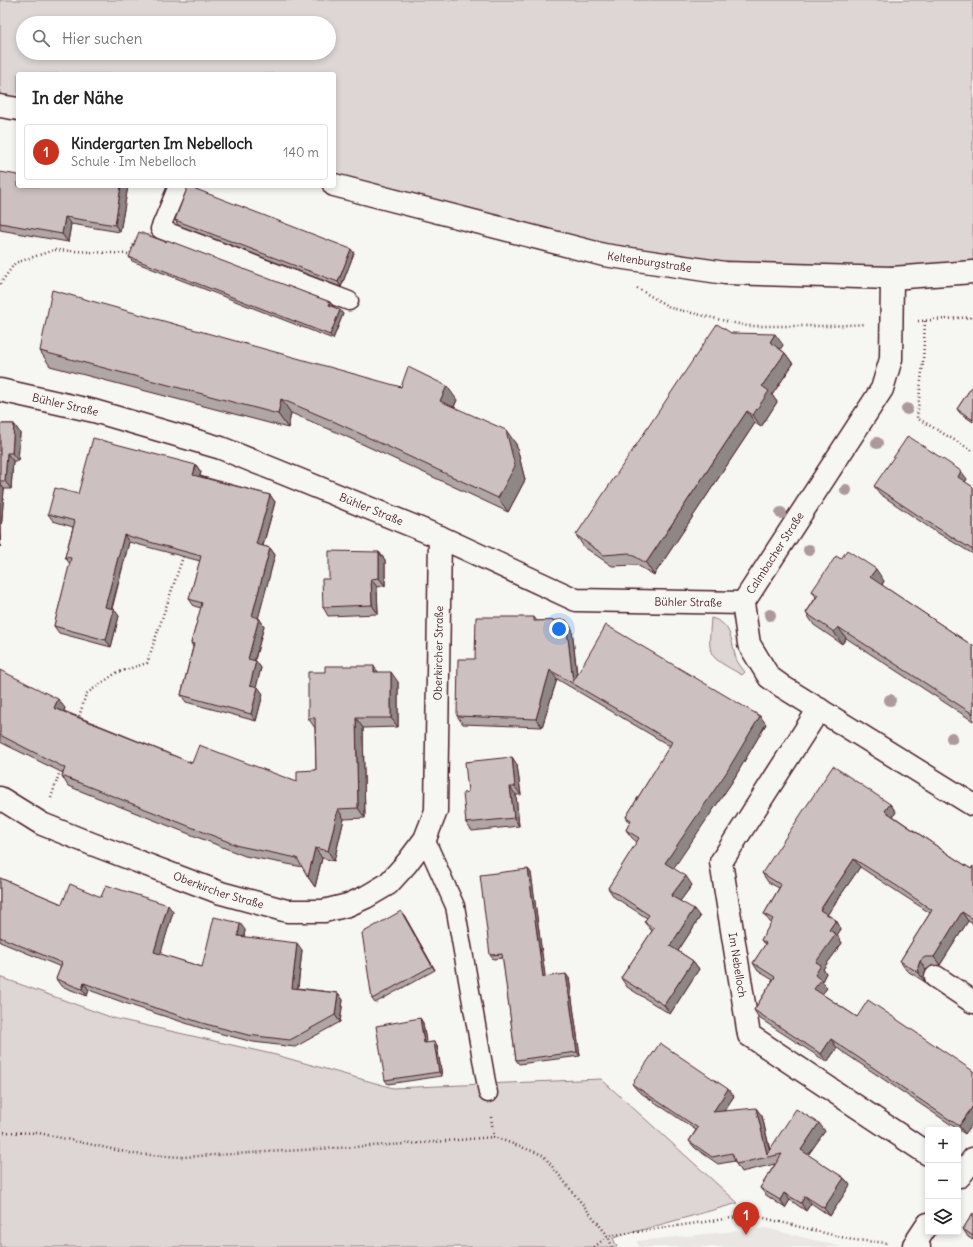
<!DOCTYPE html>
<html lang="de">
<meta charset="utf-8">
<style>
body{margin:0;font-family:Delius,sans-serif;background:#f2f2f2;color:#222}
.controls{position:absolute;right:12px;bottom:12px;display:grid;overflow:hidden;border-radius:4px;box-shadow:0 2px 6px #0003}
.controls button{width:36px;height:36px;display:grid;place-items:center;padding:0;border:0;border-bottom:1px solid #e0e0e0;background:#fff;color:#222;font:20px sans-serif}
.you{position:absolute;left:559px;top:629px;width:14px;height:14px;margin:-10px;border:3px solid #fff;border-radius:50%;background:#1a73e8;box-shadow:0 0 0 6px #1a73e833}
.badge{display:grid;place-items:center;width:26px;height:26px;border-radius:50%;background:#c8321e;color:#fff;font-size:13px;font-weight:700}
.pin{position:absolute;translate:-50% -33px;filter:drop-shadow(0 1px 2px #0008)}
.pin::after{content:'';position:absolute;top:21px;width:14px;height:12px;background:inherit;clip-path:polygon(0 0,100% 0,50% 100%)}
.list{margin:0;padding:0;list-style:none}
h2{display:flex;justify-content:space-between;align-items:center;height:52px;margin:0;padding:0 16px;font-size:17px}
h2 small{font-size:13px;font-weight:400;color:#767676}
.list li{display:grid;grid-template-columns:26px 1fr auto;gap:12px;align-items:center;box-sizing:border-box;height:56px;margin:0 8px 8px;padding:0 8px;border:1px solid #e0e0e0;border-radius:4px}
.list b{display:block;font-size:15px;white-space:nowrap}
.list p{margin:0;font-size:13px;white-space:nowrap;color:#767676}
.list em{font-size:13px;font-style:normal;color:#767676}
.icon{flex:none;width:22px;height:22px;fill:none;stroke:currentColor;stroke-width:2;stroke-linecap:round;stroke-linejoin:round}
.map{position:relative;flex:none;width:973px;height:1247px;overflow:hidden}
.search{position:absolute;background:#fff;box-shadow:0 2px 6px #0003;left:16px;top:16px;width:320px;height:44px;display:flex;align-items:center;gap:10px;box-sizing:border-box;padding:0 14px;border-radius:22px;color:#767676;font-size:15px}
.panel{position:absolute;background:#fff;box-shadow:0 2px 6px #0003;left:16px;top:72px;width:320px;height:116px;border-radius:4px}
.map>svg:first-child{display:block}
.built{fill:#e9e6e3}
.green{fill:#ddd6d5;stroke:#947a80;fill-rule:evenodd}
.lines{fill:none;stroke-linecap:round;stroke-linejoin:round}
.service-casing{stroke:#4a1f2b;stroke-width:21}
.minor-casing{stroke:#4a1f2b;stroke-width:25}
.tertiary-casing{stroke:#4a1f2b;stroke-width:25}
.path{stroke:#4a1f2b;stroke-width:2.5;stroke-dasharray:1 3;stroke-linecap:butt}
.service{stroke:#f6f6f2;stroke-width:18}
.minor{stroke:#f6f6f2;stroke-width:22}
.tertiary{stroke:#f6f6f2;stroke-width:22}
.tree{fill:#ac999c}
.wall{fill:#afa6a5;stroke:#4a1f2b}
.shaded-wall{fill:#8f8786;stroke:#4a1f2b}
.building{fill:#ccc1c0;stroke:#4a1f2b}
.labels{text-anchor:middle;dominant-baseline:central;stroke-width:3;stroke-linejoin:round;paint-order:stroke}
.street-label{font-size:11px;fill:#4a1f2b;stroke:#f6f6f2}
</style>
<div class="map">
<svg width="973" height="1247" viewBox="0 0 973 1247">
<rect width="100%" height="100%" fill="#f6f6f2"/>
<filter id="ink" filterUnits="userSpaceOnUse"><feTurbulence type="fractalNoise" baseFrequency=".025" numOctaves="2"/><feDisplacementMap in="SourceGraphic" scale="8" xChannelSelector="R" yChannelSelector="G"/><feConvolveMatrix kernelMatrix="1 2 1 2 8 2 1 2 1" color-interpolation-filters="sRGB"/></filter>
<g filter="url(#ink)">
<path class="built" d="M 765,1228 L 842,1247 L 639,1247 L 637,1241 Z"/>
<g class="green">
<path d="M 0,0 L 973,0 L 973,272 L 725,273 L 334,185 L 334,74 L 18,74 L 18,109 L 0,106 ZM 23,23 L 329,23 L 329,53 L 23,53 Z"/>
<path d="M 711,618 C 731,623 731,639 735,655 C 736,661 741,667 745,672 L 742,675 C 707,655 708,659 711,618 Z"/>
<path d="M 0,977 L 113,1018 L 276,1055 L 393,1088 L 601,1079 L 738,1203 L 613,1238 L 617,1247 L 0,1247 Z"/>
</g>
<g class="lines">
<defs>
<g id="service">
<path d="M 178,186 L 160,229 L 349,301"/>
<path d="M 425,839 L 455,906 L 488,1093"/>
</g>
<g id="minor">
<path d="M 892,278 L 891,359 L 882,389 L 743,603 L 749,644 L 769,677 L 783,687 L 973,805"/>
<path id="s1" d="M 0,390 L 94,411 L 221,448 L 440,537 L 576,600 L 743,603"/>
<path id="s2" d="M 819,709 L 721,862 L 749,1035 L 928,1154"/>
<path id="s3" d="M 0,798 L 42,824 L 92,844 L 221,893 L 287,911 L 324,911 L 348,905 L 366,897 L 388,884 L 407,863 L 425,839 L 436,811 L 440,537"/>
<path d="M 936,977 L 973,1002"/>
<path d="M 958,1174 L 960,1176 L 973,1159"/>
<path d="M 919,1247 L 914,1245 L 928,1224"/>
</g>
<g id="tertiary">
<path d="M 0,106 L 18,109"/>
<path id="s4" d="M 334,185 L 604,255 L 725,273 L 892,278 L 973,272"/>
</g>
</defs>
<use href="#service" class="service-casing"/>
<use href="#minor" class="minor-casing"/>
<use href="#tertiary" class="tertiary-casing"/>
<g class="path">
<path d="M 0,284 L 15,263 L 54,250 L 130,254 L 137,237"/>
<path d="M 637,288 L 671,308 L 747,326 L 831,326 L 865,324"/>
<path d="M 918,321 L 973,317"/>
<path d="M 925,321 L 923,362 L 917,418 L 973,451"/>
<path d="M 78,720 L 86,694 L 116,673 L 147,663 L 184,554"/>
<path d="M 51,798 L 61,768"/>
<path d="M 491,1117 L 494,1137"/>
<path d="M 0,1132 L 39,1133 L 134,1154 L 181,1157 L 422,1143 L 494,1137 L 543,1155 L 608,1236 L 612,1247"/>
<path d="M 594,1247 L 608,1236 L 752,1215 L 853,1240 L 889,1243"/>
</g>
<use href="#service" class="service"/>
<use href="#minor" class="minor"/>
<use href="#tertiary" class="tertiary"/>
</g>
<g class="tree">
<circle cx="907" cy="409" r="6"/>
<circle cx="877" cy="443" r="6"/>
<circle cx="846" cy="490" r="6"/>
<circle cx="781" cy="513" r="6"/>
<circle cx="809" cy="550" r="6"/>
<circle cx="770" cy="615" r="6"/>
<circle cx="890" cy="700" r="6"/>
<circle cx="952" cy="738" r="6"/>
</g>
<g class="wall">
<path d="M 0,172 L 18,186 L 128,186 L 120,232 L 71,224 L 68,242 L 0,230 Z"/>
<path d="M 175,220 L 354,253 L 341,287 L 178,225 Z"/>
<path d="M 166,242 L 330,302 L 333,306 L 333,307 L 343,314 L 333,339 L 132,261 L 129,257 Z"/>
<path d="M 731,333 L 783,345 L 780,349 L 785,353 L 793,364 L 772,395 L 777,402 L 761,427 L 755,423 L 654,575 L 637,565 L 612,566 L 584,547 L 576,535 Z"/>
<path d="M 40,351 L 401,387 L 457,400 L 454,407 L 516,444 L 525,480 L 508,512 L 343,435 L 291,413 L 288,428 L 50,366 Z"/>
<path d="M 973,385 L 973,422 L 960,413 L 957,409 Z"/>
<path d="M 0,424 L 14,424 L 20,433 L 18,461 L 13,461 L 11,489 L 4,489 L 0,547 Z"/>
<path d="M 196,465 L 201,472 L 200,476 L 270,495 L 275,502 L 263,546 L 270,548 L 275,555 L 258,618 L 259,618 L 264,626 L 255,660 L 256,661 L 261,668 L 256,686 L 263,694 L 256,721 L 186,702 L 181,695 L 193,647 L 191,643 L 201,608 L 194,606 L 189,599 L 200,561 L 129,542 L 112,609 L 119,616 L 111,647 L 59,633 L 54,626 L 70,564 L 65,557 L 73,527 L 53,521 L 48,514 L 78,494 Z"/>
<path d="M 967,479 L 965,482 L 973,487 L 973,554 L 933,530 L 880,494 L 874,486 Z"/>
<path d="M 379,552 L 385,560 L 385,586 L 377,587 L 378,614 L 328,616 L 323,607 L 329,579 Z"/>
<path d="M 841,559 L 884,581 L 882,585 L 973,646 L 973,721 L 846,638 L 842,644 L 814,625 L 806,613 L 816,597 L 812,591 Z"/>
<path d="M 534,617 L 537,621 L 566,620 L 572,629 L 577,674 L 766,724 L 732,782 L 673,868 L 692,885 L 680,901 L 700,917 L 678,951 L 693,961 L 699,969 L 670,1014 L 627,987 L 621,978 L 652,931 L 644,922 L 647,918 L 614,897 L 608,888 L 637,842 L 632,838 L 626,830 L 630,823 L 626,817 L 670,746 L 557,679 L 542,727 L 463,724 L 457,716 L 475,659 Z"/>
<path d="M 0,670 L 65,708 L 64,711 L 192,763 L 297,782 L 316,770 L 315,728 L 308,718 L 378,672 L 398,682 L 398,727 L 363,728 L 365,818 L 344,819 L 334,861 L 322,858 L 315,887 L 308,877 L 303,867 L 245,856 L 68,786 L 62,776 L 63,773 L 0,742 Z"/>
<path d="M 512,757 L 517,765 L 521,795 L 516,795 L 519,826 L 472,831 L 466,823 L 468,792 Z"/>
<path d="M 890,804 L 896,812 L 893,816 L 954,858 L 971,869 L 973,866 L 973,924 L 968,921 L 940,965 L 931,966 L 926,970 L 924,976 L 925,982 L 906,970 L 900,961 L 930,913 L 860,867 L 827,915 L 836,920 L 841,929 L 837,935 L 842,943 L 823,969 L 826,973 L 822,981 L 827,988 L 822,994 L 857,1017 L 973,1071 L 965,1134 L 837,1048 L 827,1062 L 759,1018 L 754,1010 L 773,980 L 758,971 L 753,963 L 765,945 L 761,940 L 771,923 L 770,922 L 764,914 L 779,888 L 768,882 L 762,873 Z"/>
<path d="M 528,869 L 531,873 L 545,977 L 569,978 L 580,1056 L 519,1064 L 516,1060 L 503,958 L 493,959 L 490,955 Z"/>
<path d="M 0,878 L 62,904 L 101,897 L 173,912 L 160,954 L 202,967 L 245,930 L 244,937 L 302,950 L 298,988 L 338,993 L 343,1000 L 340,1022 L 295,1047 L 253,1042 L 207,1030 L 136,1007 L 89,990 L 87,996 L 61,986 L 56,979 L 61,967 L 0,942 Z"/>
<path d="M 404,915 L 435,970 L 375,1003 L 372,999 Z"/>
<path d="M 420,1018 L 423,1023 L 426,1043 L 434,1042 L 437,1046 L 442,1076 L 388,1084 L 385,1080 Z"/>
<path d="M 632,1084 L 734,1096 L 724,1111 L 762,1116 L 770,1150 L 825,1131 L 808,1155 L 844,1178 L 850,1185 L 830,1216 L 811,1203 L 806,1211 L 790,1200 L 785,1208 L 766,1195 L 760,1188 L 775,1164 L 741,1172 L 736,1164 L 735,1161 L 718,1164 L 695,1148 L 689,1141 L 696,1130 L 638,1091 Z"/>
<path d="M 973,1213 L 973,1240 L 968,1237 L 963,1229 Z"/>
</g>
<g class="shaded-wall">
<path d="M 121,186 L 128,186 L 120,232 L 115,225 Z"/>
<path d="M 65,217 L 71,224 L 68,242 L 62,234 Z"/>
<path d="M 351,249 L 354,253 L 341,287 L 338,282 Z"/>
<path d="M 330,302 L 333,306 L 332,309 L 329,305 Z"/>
<path d="M 340,310 L 343,314 L 333,339 L 330,335 Z"/>
<path d="M 775,334 L 783,345 L 778,353 L 770,342 Z"/>
<path d="M 785,353 L 793,364 L 772,395 L 777,402 L 761,427 L 753,415 L 762,386 Z"/>
<path d="M 447,386 L 457,400 L 450,415 L 440,401 Z"/>
<path d="M 281,399 L 291,413 L 288,428 L 278,414 Z"/>
<path d="M 747,411 L 755,423 L 654,575 L 646,563 Z"/>
<path d="M 14,424 L 20,433 L 18,461 L 12,453 Z"/>
<path d="M 506,430 L 516,444 L 525,480 L 508,512 L 498,498 Z"/>
<path d="M 7,453 L 13,461 L 11,489 L 5,481 Z"/>
<path d="M 196,465 L 201,472 L 198,482 L 193,475 Z"/>
<path d="M 961,471 L 967,479 L 963,485 L 958,477 Z"/>
<path d="M 0,483 L 4,489 L 0,547 Z"/>
<path d="M 270,495 L 275,502 L 261,552 L 256,544 Z"/>
<path d="M 124,535 L 129,542 L 110,614 L 105,607 Z"/>
<path d="M 270,548 L 275,555 L 257,623 L 252,616 Z"/>
<path d="M 379,552 L 385,560 L 385,586 L 379,578 Z"/>
<path d="M 876,569 L 884,581 L 879,589 L 870,577 Z"/>
<path d="M 371,579 L 377,587 L 378,614 L 372,605 Z"/>
<path d="M 114,609 L 119,616 L 111,647 L 106,640 Z"/>
<path d="M 259,618 L 264,626 L 253,666 L 248,659 Z"/>
<path d="M 566,620 L 572,629 L 578,687 L 573,682 Z"/>
<path d="M 838,627 L 846,638 L 842,644 L 834,632 Z"/>
<path d="M 256,661 L 261,668 L 255,692 L 250,685 Z"/>
<path d="M 374,666 L 381,676 L 374,672 Z"/>
<path d="M 550,670 L 557,679 L 542,727 L 536,719 Z"/>
<path d="M 391,672 L 398,682 L 398,727 L 391,718 Z"/>
<path d="M 258,687 L 263,694 L 256,721 L 251,714 Z"/>
<path d="M 58,699 L 65,708 L 61,717 L 54,708 Z"/>
<path d="M 760,716 L 766,724 L 732,782 L 671,872 L 665,863 Z"/>
<path d="M 356,718 L 363,728 L 365,818 L 358,808 Z"/>
<path d="M 512,757 L 517,765 L 521,795 L 515,787 Z"/>
<path d="M 510,787 L 516,795 L 519,826 L 514,818 Z"/>
<path d="M 890,804 L 896,812 L 891,819 L 885,811 Z"/>
<path d="M 338,809 L 344,819 L 334,861 L 328,851 Z"/>
<path d="M 315,848 L 322,858 L 315,887 L 308,877 Z"/>
<path d="M 854,859 L 860,867 L 825,918 L 820,910 Z"/>
<path d="M 528,869 L 531,873 L 546,982 L 543,977 Z"/>
<path d="M 686,876 L 692,885 L 678,904 L 671,896 Z"/>
<path d="M 168,905 L 173,912 L 159,959 L 154,952 Z"/>
<path d="M 694,909 L 700,917 L 676,954 L 670,946 Z"/>
<path d="M 401,911 L 404,915 L 435,970 L 432,966 Z"/>
<path d="M 962,912 L 968,921 L 940,965 L 934,957 Z"/>
<path d="M 836,920 L 841,929 L 837,935 L 842,943 L 823,969 L 826,973 L 822,981 L 827,988 L 820,997 L 814,989 L 816,962 L 829,930 Z"/>
<path d="M 240,923 L 245,930 L 243,943 L 238,936 Z"/>
<path d="M 297,943 L 302,950 L 297,995 L 292,988 Z"/>
<path d="M 693,961 L 699,969 L 670,1014 L 664,1005 Z"/>
<path d="M 920,961 L 926,970 L 924,976 L 925,982 L 919,973 L 918,967 Z"/>
<path d="M 566,974 L 569,978 L 580,1056 L 577,1052 Z"/>
<path d="M 84,983 L 89,990 L 87,996 L 82,989 Z"/>
<path d="M 338,993 L 343,1000 L 340,1022 L 335,1015 Z"/>
<path d="M 420,1018 L 423,1023 L 427,1047 L 424,1043 Z"/>
<path d="M 831,1039 L 837,1048 L 827,1062 L 821,1054 Z"/>
<path d="M 434,1042 L 437,1046 L 442,1076 L 439,1072 Z"/>
<path d="M 728,1089 L 734,1096 L 718,1120 L 713,1112 Z"/>
<path d="M 973,1106 L 973,1123 L 965,1134 L 959,1126 Z"/>
<path d="M 756,1108 L 762,1116 L 771,1157 L 767,1154 Z"/>
<path d="M 819,1123 L 825,1131 L 806,1158 L 801,1150 Z"/>
<path d="M 844,1178 L 850,1185 L 830,1216 L 824,1208 Z"/>
<path d="M 784,1193 L 790,1200 L 785,1208 L 780,1200 Z"/>
<path d="M 805,1196 L 811,1203 L 806,1211 L 801,1203 Z"/>
</g>
<g class="building">
<path d="M 0,172 L 18,175 L 18,186 L 121,186 L 115,225 L 65,217 L 62,234 L 0,223 Z"/>
<path d="M 188,186 L 351,249 L 338,282 L 175,220 Z"/>
<path d="M 139,232 L 166,242 L 167,240 L 330,302 L 329,305 L 340,310 L 330,335 L 129,257 Z"/>
<path d="M 52,290 L 401,387 L 408,367 L 447,386 L 440,401 L 506,430 L 515,466 L 498,498 L 333,421 L 281,399 L 278,414 L 40,351 Z"/>
<path d="M 717,324 L 731,333 L 775,334 L 770,342 L 785,353 L 762,386 L 769,391 L 753,415 L 747,411 L 646,563 L 629,553 L 604,555 L 576,535 Z"/>
<path d="M 973,385 L 973,420 L 957,409 Z"/>
<path d="M 0,424 L 14,424 L 12,453 L 7,453 L 5,481 L 0,481 Z"/>
<path d="M 908,436 L 961,471 L 958,477 L 973,487 L 973,550 L 928,522 L 874,486 Z"/>
<path d="M 93,438 L 196,465 L 193,475 L 270,495 L 256,544 L 270,548 L 252,616 L 259,618 L 248,659 L 256,661 L 250,685 L 258,687 L 251,714 L 181,695 L 194,644 L 191,643 L 202,603 L 189,599 L 201,556 L 124,535 L 105,607 L 114,609 L 106,640 L 54,626 L 71,558 L 65,557 L 75,521 L 48,514 L 55,488 L 78,494 Z"/>
<path d="M 847,550 L 876,569 L 870,577 L 973,646 L 973,714 L 838,627 L 834,632 L 806,613 L 818,595 L 812,591 L 836,556 L 841,559 Z"/>
<path d="M 329,551 L 379,552 L 379,578 L 371,579 L 372,605 L 323,607 L 322,579 L 329,579 Z"/>
<path d="M 476,617 L 534,617 L 534,621 L 566,620 L 573,682 L 606,625 L 760,716 L 726,773 L 665,863 L 686,876 L 671,896 L 694,909 L 670,946 L 693,961 L 664,1005 L 621,978 L 654,928 L 644,922 L 649,915 L 608,888 L 639,838 L 626,830 L 631,820 L 626,817 L 672,742 L 550,670 L 536,719 L 457,716 L 458,659 L 475,659 Z"/>
<path d="M 325,666 L 374,666 L 374,672 L 391,672 L 391,718 L 356,718 L 358,808 L 338,809 L 328,851 L 315,848 L 308,877 L 297,858 L 239,846 L 62,776 L 65,768 L 0,735 L 0,670 L 58,699 L 54,708 L 192,763 L 199,745 L 297,782 L 297,771 L 316,770 L 315,718 L 308,718 L 308,672 L 325,672 Z"/>
<path d="M 512,757 L 515,787 L 510,787 L 514,818 L 466,823 L 463,793 L 468,792 L 465,762 Z"/>
<path d="M 833,766 L 890,804 L 885,811 L 954,858 L 971,869 L 973,866 L 973,919 L 962,912 L 934,957 L 925,957 L 920,961 L 918,967 L 919,973 L 900,961 L 932,910 L 897,886 L 854,859 L 820,910 L 836,920 L 829,930 L 836,934 L 816,962 L 821,965 L 815,975 L 821,980 L 814,989 L 857,1017 L 868,1000 L 973,1071 L 973,1106 L 959,1126 L 831,1039 L 821,1054 L 754,1010 L 775,977 L 753,963 L 766,943 L 761,940 L 773,919 L 764,914 L 781,885 L 762,873 Z"/>
<path d="M 528,869 L 543,977 L 566,974 L 577,1052 L 516,1060 L 502,954 L 490,955 L 480,875 Z"/>
<path d="M 0,878 L 62,904 L 70,884 L 101,897 L 106,885 L 168,905 L 154,952 L 202,967 L 214,917 L 240,923 L 238,936 L 297,943 L 292,988 L 338,993 L 335,1015 L 290,1040 L 248,1035 L 202,1023 L 131,1000 L 84,983 L 82,989 L 56,979 L 62,963 L 0,937 Z"/>
<path d="M 401,911 L 432,966 L 372,999 L 362,933 Z"/>
<path d="M 420,1018 L 424,1043 L 434,1042 L 439,1072 L 385,1080 L 376,1026 Z"/>
<path d="M 660,1043 L 728,1089 L 713,1112 L 756,1108 L 767,1154 L 796,1109 L 819,1123 L 801,1150 L 844,1178 L 824,1208 L 805,1196 L 801,1203 L 784,1193 L 780,1200 L 760,1188 L 782,1154 L 736,1164 L 732,1153 L 712,1157 L 689,1141 L 698,1128 L 632,1084 Z"/>
<path d="M 973,1213 L 973,1236 L 963,1229 Z"/>
</g>
</g>
<g class="labels">
<g class="street-label">
<text stroke="none"><textPath href="#s4" startOffset="325">Keltenburgstraße</textPath></text>
<text stroke="none"><textPath href="#s1" startOffset="67">Bühler Straße</textPath></text>
<text stroke="none"><textPath href="#s1" startOffset="391">Bühler Straße</textPath></text>
<text transform="translate(775 553) rotate(-57)">Calmbacher Straße</text>
<text stroke="none"><textPath href="#s1" startOffset="727">Bühler Straße</textPath></text>
<text stroke="none"><textPath href="#s3" startOffset="663">Oberkircher Straße</textPath></text>
<text stroke="none"><textPath href="#s3" startOffset="238">Oberkircher Straße</textPath></text>
<text stroke="none"><textPath href="#s2" startOffset="286">Im Nebelloch</textPath></text>
</g>
</g>
</svg>
<div class="controls">
<button>+</button>
<button>−</button>
<button><svg class="icon" aria-label="layers" viewBox="0 0 24 24"><path d="M12 4l9 5-9 5-9-5zM3 14l9 5 9-5"/></svg></button>
</div>
<div class="you"></div>
<div class="pin badge" style="left:746px;top:1235px">1</div>
<div class="search"><svg class="icon" aria-label="search" viewBox="0 0 24 24"><circle cx="10" cy="10" r="6"/><path d="M15 15l6 6"/></svg>Hier suchen</div>
<section class="panel">
<h2>In der Nähe<small></small></h2>
<ul class="list">
<li><span class="badge">1</span><div><b>Kindergarten Im Nebelloch</b><p>Schule · Im Nebelloch</p></div><em>140 m</em></li>
</ul>
</section>
</div>
